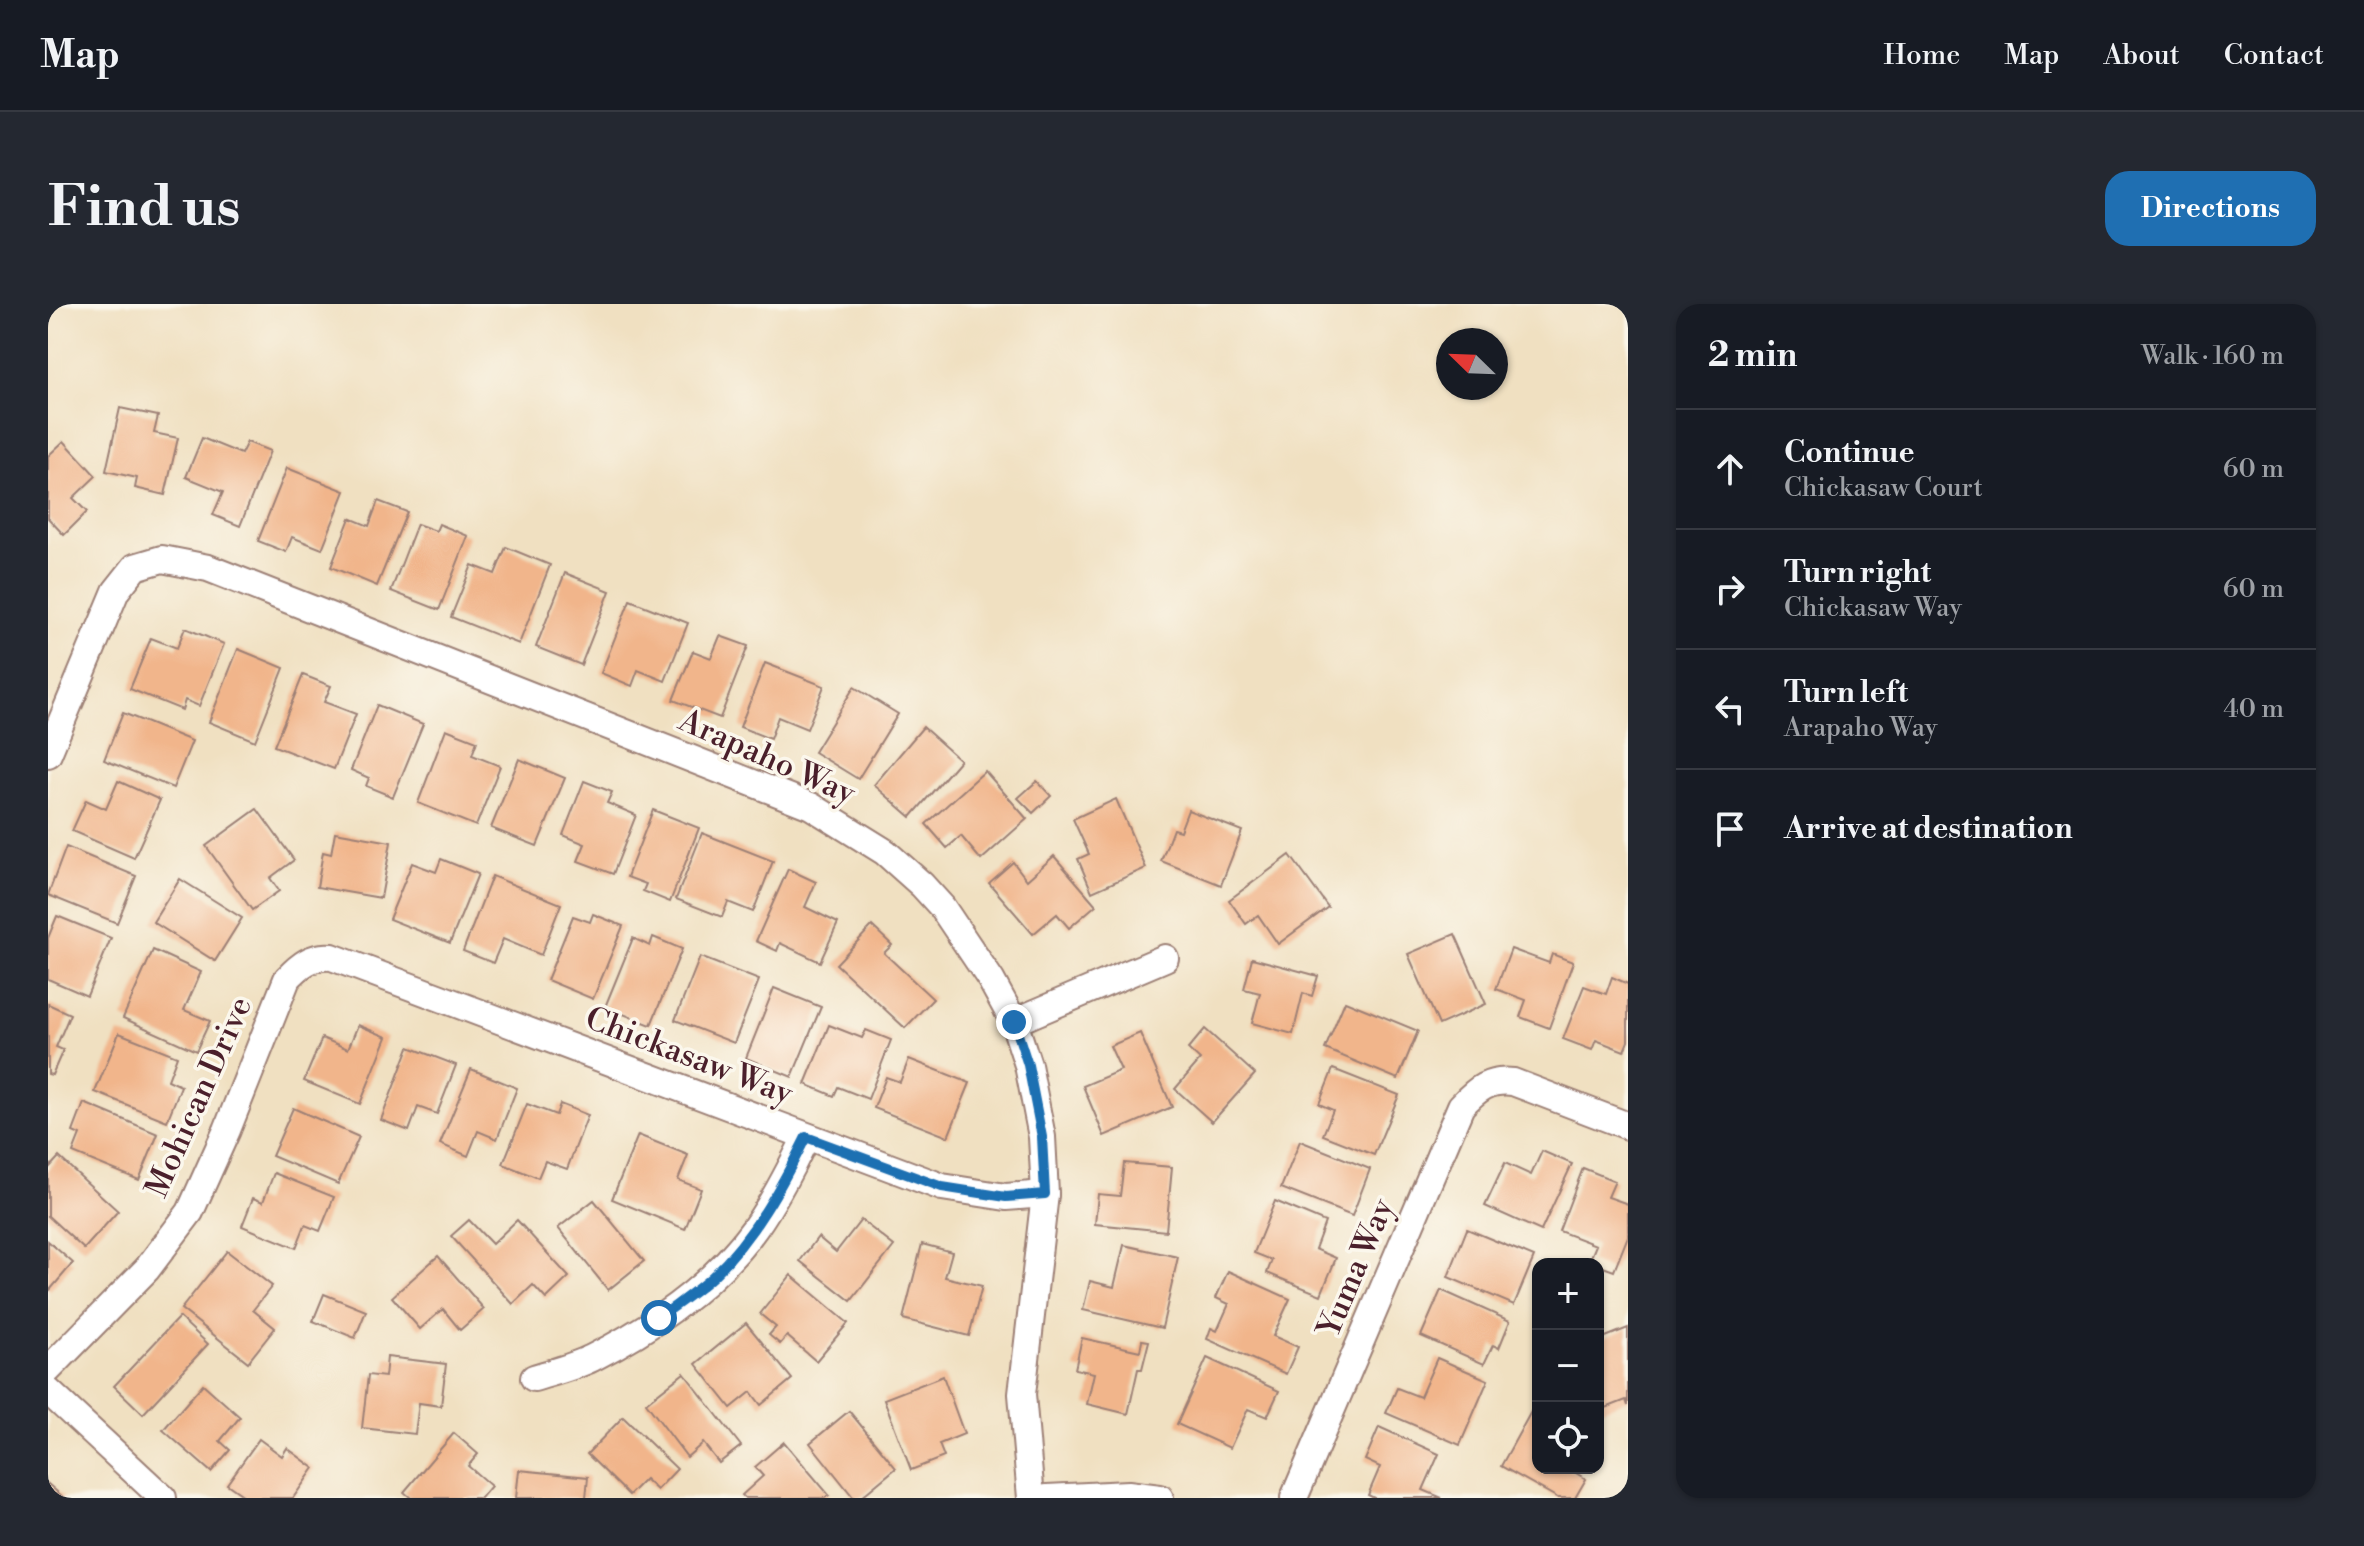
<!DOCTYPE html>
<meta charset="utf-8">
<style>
body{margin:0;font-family:"Libre Bodoni",serif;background:#242831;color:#f1f3f6}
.controls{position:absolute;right:24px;bottom:24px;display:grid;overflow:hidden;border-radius:16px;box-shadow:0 2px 6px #0004}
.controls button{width:72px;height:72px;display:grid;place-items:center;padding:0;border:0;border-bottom:2px solid #363941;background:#171b24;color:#f1f3f6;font:40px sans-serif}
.compass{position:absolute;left:1388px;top:24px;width:72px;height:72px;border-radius:50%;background:#171b24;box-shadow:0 2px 6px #0004;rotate:293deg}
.stop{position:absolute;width:24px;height:24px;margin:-18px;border:6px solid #1f6fb2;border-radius:50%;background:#fff}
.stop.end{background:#1f6fb2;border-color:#fff;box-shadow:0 2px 8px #0008}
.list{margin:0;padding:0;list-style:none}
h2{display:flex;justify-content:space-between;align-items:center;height:104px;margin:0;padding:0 32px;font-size:34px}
h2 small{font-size:26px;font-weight:400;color:#9ea1a6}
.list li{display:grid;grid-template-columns:52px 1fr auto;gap:24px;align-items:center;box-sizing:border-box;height:120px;padding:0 32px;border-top:2px solid #363941}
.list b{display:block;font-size:30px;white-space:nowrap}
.list p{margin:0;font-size:26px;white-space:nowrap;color:#9ea1a6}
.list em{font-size:26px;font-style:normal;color:#9ea1a6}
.icon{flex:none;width:44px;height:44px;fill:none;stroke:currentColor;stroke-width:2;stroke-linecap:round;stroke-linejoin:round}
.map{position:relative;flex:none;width:1580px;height:1194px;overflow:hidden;border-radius:24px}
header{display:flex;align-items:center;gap:48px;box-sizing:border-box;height:112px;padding:0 40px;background:#171b24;border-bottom:2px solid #363941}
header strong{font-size:38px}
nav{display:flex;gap:44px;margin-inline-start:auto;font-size:28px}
.intro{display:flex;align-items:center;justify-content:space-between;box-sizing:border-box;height:192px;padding:0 48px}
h1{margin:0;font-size:56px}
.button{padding:20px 36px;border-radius:24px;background:#1f6fb2;color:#fff;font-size:28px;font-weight:700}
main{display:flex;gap:48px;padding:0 48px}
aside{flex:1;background:#171b24;border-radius:24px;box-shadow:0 2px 6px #0004}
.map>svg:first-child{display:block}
.building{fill:#f1b58b}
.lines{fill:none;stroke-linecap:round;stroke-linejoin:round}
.minor-casing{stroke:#9d8076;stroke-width:30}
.minor{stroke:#fff;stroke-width:26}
.route{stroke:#1f6fb2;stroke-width:10}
.labels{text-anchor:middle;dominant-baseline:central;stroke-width:7;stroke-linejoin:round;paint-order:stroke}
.street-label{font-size:32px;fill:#4a1f2b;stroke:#fbf7ec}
</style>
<header>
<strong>Map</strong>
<nav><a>Home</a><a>Map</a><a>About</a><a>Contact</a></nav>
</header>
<div class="intro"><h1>Find us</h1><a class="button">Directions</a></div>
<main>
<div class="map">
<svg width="1580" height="1194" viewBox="0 0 1580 1194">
<rect width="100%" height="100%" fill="#fbf7ec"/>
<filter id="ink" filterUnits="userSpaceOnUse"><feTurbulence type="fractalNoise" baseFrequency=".0125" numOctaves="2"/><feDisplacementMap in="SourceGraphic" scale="16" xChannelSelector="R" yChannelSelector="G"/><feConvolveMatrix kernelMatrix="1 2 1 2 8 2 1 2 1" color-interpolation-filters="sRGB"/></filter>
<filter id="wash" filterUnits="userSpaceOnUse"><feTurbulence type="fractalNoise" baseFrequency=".006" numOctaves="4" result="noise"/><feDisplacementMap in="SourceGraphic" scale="32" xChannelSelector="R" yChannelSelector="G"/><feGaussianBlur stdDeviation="1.8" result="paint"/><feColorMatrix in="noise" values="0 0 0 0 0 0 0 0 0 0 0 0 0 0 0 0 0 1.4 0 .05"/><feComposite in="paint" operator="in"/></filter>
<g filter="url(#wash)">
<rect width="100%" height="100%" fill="#f0e0c1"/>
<g id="blocks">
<g class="building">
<path d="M 72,104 L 110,112 L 106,129 L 130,134 L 117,191 L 87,184 L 89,174 L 58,167 Z"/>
<path d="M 154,134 L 193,150 L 199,138 L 222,147 L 192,222 L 165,211 L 175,188 L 138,173 Z"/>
<path d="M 16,137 L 48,172 L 25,194 L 39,208 L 16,231 L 0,214 L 0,152 Z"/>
<path d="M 239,164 L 297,187 L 274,245 L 244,233 L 238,248 L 210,237 Z"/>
<path d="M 330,197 L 359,208 L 329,282 L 283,263 L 302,214 L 321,222 Z"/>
<path d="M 369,220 L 388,227 L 391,220 L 420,232 L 391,306 L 343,287 Z"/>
<path d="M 458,243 L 502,261 L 471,340 L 403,313 L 424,261 L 447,270 Z"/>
<path d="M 517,269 L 562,287 L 533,361 L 488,343 Z"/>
<path d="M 582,296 L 640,319 L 617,377 L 590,366 L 584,382 L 553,369 Z"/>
<path d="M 137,324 L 176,340 L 151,402 L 137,396 L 134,406 L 82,385 L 103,334 L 129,344 Z"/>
<path d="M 672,332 L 700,342 L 672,414 L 625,396 L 645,347 L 663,354 Z"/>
<path d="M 190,345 L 236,364 L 207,437 L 161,418 Z"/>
<path d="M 717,359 L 776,382 L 759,425 L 730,413 L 722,435 L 692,423 Z"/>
<path d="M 255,371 L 283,382 L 276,398 L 308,410 L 286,465 L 226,442 Z"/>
<path d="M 806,383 L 850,410 L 810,475 L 766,448 Z"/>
<path d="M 329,401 L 375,420 L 345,493 L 318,482 L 321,474 L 303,466 Z"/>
<path d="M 75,409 L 144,437 L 125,484 L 56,456 Z"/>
<path d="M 875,423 L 912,456 L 863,513 L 826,481 Z"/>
<path d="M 398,425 L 429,437 L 424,451 L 452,462 L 428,522 L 370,499 Z"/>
<path d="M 471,455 L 517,474 L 489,542 L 443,524 Z"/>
<path d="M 937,467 L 979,515 L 933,556 L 913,532 L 899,544 L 878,520 Z"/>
<path d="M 70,477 L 112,496 L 86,554 L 24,527 L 38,496 L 58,505 Z"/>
<path d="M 536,477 L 564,488 L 559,499 L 588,511 L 565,570 L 530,557 L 537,540 L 515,531 Z"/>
<path d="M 989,477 L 1003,492 L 985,509 L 970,494 Z"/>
<path d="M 1068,495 L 1098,564 L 1044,588 L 1030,555 L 1041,550 L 1025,515 Z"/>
<path d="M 209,505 L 246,556 L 222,574 L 231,587 L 204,606 L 158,542 Z"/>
<path d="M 605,506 L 651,524 L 622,598 L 595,587 L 598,580 L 579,573 Z"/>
<path d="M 1140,506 L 1194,527 L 1173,581 L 1113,557 L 1125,525 L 1132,527 Z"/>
<path d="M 287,528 L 343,538 L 333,594 L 269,583 L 275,548 L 283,550 Z"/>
<path d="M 654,529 L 725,557 L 705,608 L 680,598 L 674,613 L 628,595 Z"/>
<path d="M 18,543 L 88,572 L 69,619 L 0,591 Z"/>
<path d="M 1242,551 L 1280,603 L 1230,640 L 1210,611 L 1198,620 L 1181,596 Z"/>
<path d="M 1006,552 L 1048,601 L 1021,624 L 1009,610 L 985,630 L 941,579 L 965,558 L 979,576 Z"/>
<path d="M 393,555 L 430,570 L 402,639 L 341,615 L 364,559 L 388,568 Z"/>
<path d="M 740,565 L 768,578 L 757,603 L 790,619 L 772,658 L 732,639 L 729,647 L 708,637 Z"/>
<path d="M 444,572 L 513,600 L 493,651 L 455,635 L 445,659 L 415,647 Z"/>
<path d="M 132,575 L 194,614 L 167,657 L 105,618 Z"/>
<path d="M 545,610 L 575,622 L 545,695 L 499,676 L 525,612 L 542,618 Z"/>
<path d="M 9,612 L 63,634 L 39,692 L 0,675 L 0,634 Z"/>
<path d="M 824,622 L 844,641 L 836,649 L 885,695 L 857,724 L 788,660 Z"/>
<path d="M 1407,630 L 1438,700 L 1391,721 L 1360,650 Z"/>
<path d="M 605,633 L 634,645 L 603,721 L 557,703 L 585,634 L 602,642 Z"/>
<path d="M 1463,645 L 1501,659 L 1504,650 L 1525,658 L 1501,724 L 1472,713 L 1478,696 L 1448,685 Z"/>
<path d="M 105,646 L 153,668 L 136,706 L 162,717 L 148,747 L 75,714 Z"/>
<path d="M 652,653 L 711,676 L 686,739 L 627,716 Z"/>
<path d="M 1204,654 L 1270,672 L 1264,692 L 1255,689 L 1245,730 L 1204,719 L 1212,689 L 1196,685 Z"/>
<path d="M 1564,673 L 1580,680 L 1580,737 L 1576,747 L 1548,736 L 1544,746 L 1515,735 L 1536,682 L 1558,690 Z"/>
<path d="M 726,684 L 773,703 L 744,773 L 698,754 Z"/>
<path d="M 1297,697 L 1370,727 L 1350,775 L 1277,745 Z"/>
<path d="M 0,700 L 22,710 L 8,743 L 15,746 L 4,771 L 0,770 Z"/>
<path d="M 310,721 L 339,733 L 312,800 L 256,777 L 274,734 L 300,745 Z"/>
<path d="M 781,721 L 814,734 L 818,726 L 843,736 L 820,795 L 790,783 L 786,792 L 757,780 Z"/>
<path d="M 1157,725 L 1207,770 L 1164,818 L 1127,785 L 1152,756 L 1140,745 Z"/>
<path d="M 71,729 L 129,752 L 120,776 L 133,782 L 119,817 L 47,788 Z"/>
<path d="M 1092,729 L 1124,803 L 1056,832 L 1035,782 L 1073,766 L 1062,742 Z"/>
<path d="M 361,743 L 408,761 L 389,810 L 370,803 L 361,827 L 333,816 Z"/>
<path d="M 861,755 L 922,779 L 900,833 L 826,804 L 838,773 L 852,778 Z"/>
<path d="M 423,765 L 469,784 L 449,835 L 430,827 L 420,852 L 392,840 Z"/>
<path d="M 1285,765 L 1351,791 L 1326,851 L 1275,831 L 1285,806 L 1271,800 Z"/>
<path d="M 36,799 L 110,830 L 91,876 L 25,849 L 32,831 L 25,828 Z"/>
<path d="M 479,800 L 508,811 L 512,800 L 540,811 L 519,865 L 497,857 L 490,874 L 455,860 Z"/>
<path d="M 245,804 L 311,833 L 290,880 L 224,852 Z"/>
<path d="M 590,831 L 640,851 L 630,876 L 653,885 L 637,925 L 564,895 Z"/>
<path d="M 1252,837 L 1322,865 L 1304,912 L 1233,884 Z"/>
<path d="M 1494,847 L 1524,860 L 1493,927 L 1437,902 L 1457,859 L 1483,871 Z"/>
<path d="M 11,853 L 70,907 L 36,945 L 0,912 L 0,865 Z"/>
<path d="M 1076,859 L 1124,863 L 1118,927 L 1047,920 L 1050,890 L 1072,892 Z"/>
<path d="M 1535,864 L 1567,877 L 1560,893 L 1580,900 L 1580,932 L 1566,967 L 1541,958 L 1548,941 L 1511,927 Z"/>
<path d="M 226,869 L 286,893 L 272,927 L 257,921 L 248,944 L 194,922 L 205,894 L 215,898 Z"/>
<path d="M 546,896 L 596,957 L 560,986 L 510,924 Z"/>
<path d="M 1227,897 L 1277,918 L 1267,945 L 1288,954 L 1273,991 L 1219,969 L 1224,956 L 1206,949 Z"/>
<path d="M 421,916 L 444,940 L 469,916 L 521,973 L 498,995 L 485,981 L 465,1000 L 403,932 Z"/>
<path d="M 813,916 L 846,942 L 803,997 L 752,957 L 770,933 L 788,948 Z"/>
<path d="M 1419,925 L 1486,953 L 1466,1001 L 1400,973 Z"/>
<path d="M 0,937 L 25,959 L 2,986 L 0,984 Z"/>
<path d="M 874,940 L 904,948 L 897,973 L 934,982 L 921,1032 L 855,1015 Z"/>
<path d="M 1076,941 L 1130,953 L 1114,1024 L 1035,1006 L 1042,977 L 1066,983 Z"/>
<path d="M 179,947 L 224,982 L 205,1006 L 227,1024 L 200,1058 L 133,1005 Z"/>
<path d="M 390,952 L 436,1005 L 412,1026 L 395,1005 L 372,1025 L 344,993 Z"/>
<path d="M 1180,967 L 1242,995 L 1225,1032 L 1250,1043 L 1238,1070 L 1159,1035 L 1163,1024 L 1169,1027 L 1181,1000 L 1168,994 Z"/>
<path d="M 743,971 L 800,1019 L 768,1057 L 739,1032 L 732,1040 L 721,1031 L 728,1023 L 712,1010 Z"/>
<path d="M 1393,986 L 1462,1017 L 1451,1044 L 1445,1041 L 1436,1060 L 1373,1032 Z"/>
<path d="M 276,990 L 318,1007 L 307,1034 L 265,1017 Z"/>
<path d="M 131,1013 L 160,1040 L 95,1110 L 66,1082 Z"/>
<path d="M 698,1019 L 744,1075 L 713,1101 L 703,1088 L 683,1104 L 648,1060 Z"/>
<path d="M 1580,1024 L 1580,1102 L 1578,1096 L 1550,1107 L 1550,1036 Z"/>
<path d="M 1034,1034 L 1092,1047 L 1094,1036 L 1101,1037 L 1094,1065 L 1090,1065 L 1080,1110 L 1039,1100 L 1046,1069 L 1027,1065 Z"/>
<path d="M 339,1053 L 398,1060 L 393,1102 L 371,1099 L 367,1130 L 314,1124 L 320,1071 L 337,1073 Z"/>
<path d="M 1159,1054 L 1231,1087 L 1219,1113 L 1200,1105 L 1182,1144 L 1129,1120 Z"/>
<path d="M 1389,1054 L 1440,1076 L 1412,1141 L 1338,1109 L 1349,1084 L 1372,1093 Z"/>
<path d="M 636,1069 L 693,1142 L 671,1159 L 655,1139 L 639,1153 L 598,1099 Z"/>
<path d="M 895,1072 L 916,1130 L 891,1140 L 896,1153 L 863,1166 L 836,1095 Z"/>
<path d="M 155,1080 L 192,1113 L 172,1137 L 182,1146 L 163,1168 L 115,1126 Z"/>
<path d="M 1490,1095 L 1490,1164 L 1519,1164 L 1538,1175 L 1527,1194 L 1510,1194 L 1453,1162 Z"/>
<path d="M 801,1107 L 848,1164 L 812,1194 L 806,1194 L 762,1139 Z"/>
<path d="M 575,1113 L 629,1165 L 609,1186 L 597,1175 L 581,1191 L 539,1150 Z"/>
<path d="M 1331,1123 L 1391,1150 L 1375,1186 L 1394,1194 L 1326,1194 L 1320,1191 L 1332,1163 L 1317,1156 Z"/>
<path d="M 406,1129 L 430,1150 L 420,1162 L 443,1182 L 433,1194 L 363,1194 L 356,1188 Z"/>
<path d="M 211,1135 L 234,1152 L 239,1144 L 266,1164 L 245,1194 L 199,1194 L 179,1180 Z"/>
<path d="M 736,1138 L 781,1191 L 777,1194 L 697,1194 L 694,1191 L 715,1172 L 707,1163 Z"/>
<path d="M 471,1166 L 540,1173 L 538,1194 L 468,1194 Z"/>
<path d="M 0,1180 L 16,1194 L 0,1194 Z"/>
</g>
</g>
</g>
<g filter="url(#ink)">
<use href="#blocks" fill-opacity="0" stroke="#9d8076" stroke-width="2"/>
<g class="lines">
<defs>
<g id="minor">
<path d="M 0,450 L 68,287 L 87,263 L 114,255 L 160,264 L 763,502 L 837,548 L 874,581 L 894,603 L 943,676 L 966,718 L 980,761 L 994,833 L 997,890 L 974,1090 L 983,1194"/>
<path d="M 966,718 L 1117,654"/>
<path d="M 0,1066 L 99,965 L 142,908 L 179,826 L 239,675 C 252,661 264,651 284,653 L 894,883 L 958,893 L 997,890"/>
<path d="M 486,1074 C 505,1068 526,1063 544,1054 C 605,1023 667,980 707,924 C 727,896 743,864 758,833"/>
<path d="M 0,1087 L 115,1194"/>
<path d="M 999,1194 L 1080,1190 L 1112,1194"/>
<path d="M 1246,1194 L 1413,802 C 1429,785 1441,775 1465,778 L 1580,822"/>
</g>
</defs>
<use href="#minor" class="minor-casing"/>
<use href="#minor" class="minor"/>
</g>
</g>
<g class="lines" filter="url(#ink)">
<path class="route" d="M 611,1014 C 629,1000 649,987 665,972 C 706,933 733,883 758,833 L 894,883 L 958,893 L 997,890 L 994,833 L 980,761 L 966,718"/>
</g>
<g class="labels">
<g class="street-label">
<text transform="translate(719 453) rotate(24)">Arapaho Way</text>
<text transform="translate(641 752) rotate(21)">Chickasaw Way</text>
<text transform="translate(151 793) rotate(-66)">Mohican Drive</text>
<text transform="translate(1308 964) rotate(-67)">Yuma Way</text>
</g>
</g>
</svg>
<div class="controls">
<button>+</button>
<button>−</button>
<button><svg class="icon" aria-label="locate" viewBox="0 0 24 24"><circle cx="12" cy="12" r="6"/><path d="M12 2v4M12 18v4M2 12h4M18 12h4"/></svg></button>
</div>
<svg class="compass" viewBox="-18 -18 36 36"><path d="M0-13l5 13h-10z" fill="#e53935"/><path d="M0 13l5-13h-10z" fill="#9ea1a6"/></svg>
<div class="stop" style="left:611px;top:1014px"></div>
<div class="stop end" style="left:966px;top:718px"></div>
</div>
<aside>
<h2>2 min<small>Walk · 160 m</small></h2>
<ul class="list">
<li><svg class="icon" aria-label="ahead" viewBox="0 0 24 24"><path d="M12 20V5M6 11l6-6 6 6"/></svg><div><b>Continue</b><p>Chickasaw Court</p></div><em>60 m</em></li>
<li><svg class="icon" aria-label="right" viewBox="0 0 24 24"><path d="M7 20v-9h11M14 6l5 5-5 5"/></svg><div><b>Turn right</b><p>Chickasaw Way</p></div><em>60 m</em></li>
<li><svg class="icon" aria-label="left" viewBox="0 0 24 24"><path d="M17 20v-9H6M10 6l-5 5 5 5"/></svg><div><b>Turn left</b><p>Arapaho Way</p></div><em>40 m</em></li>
<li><svg class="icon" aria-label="arrive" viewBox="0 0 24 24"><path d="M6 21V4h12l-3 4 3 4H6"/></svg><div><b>Arrive at destination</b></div></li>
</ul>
</aside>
</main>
